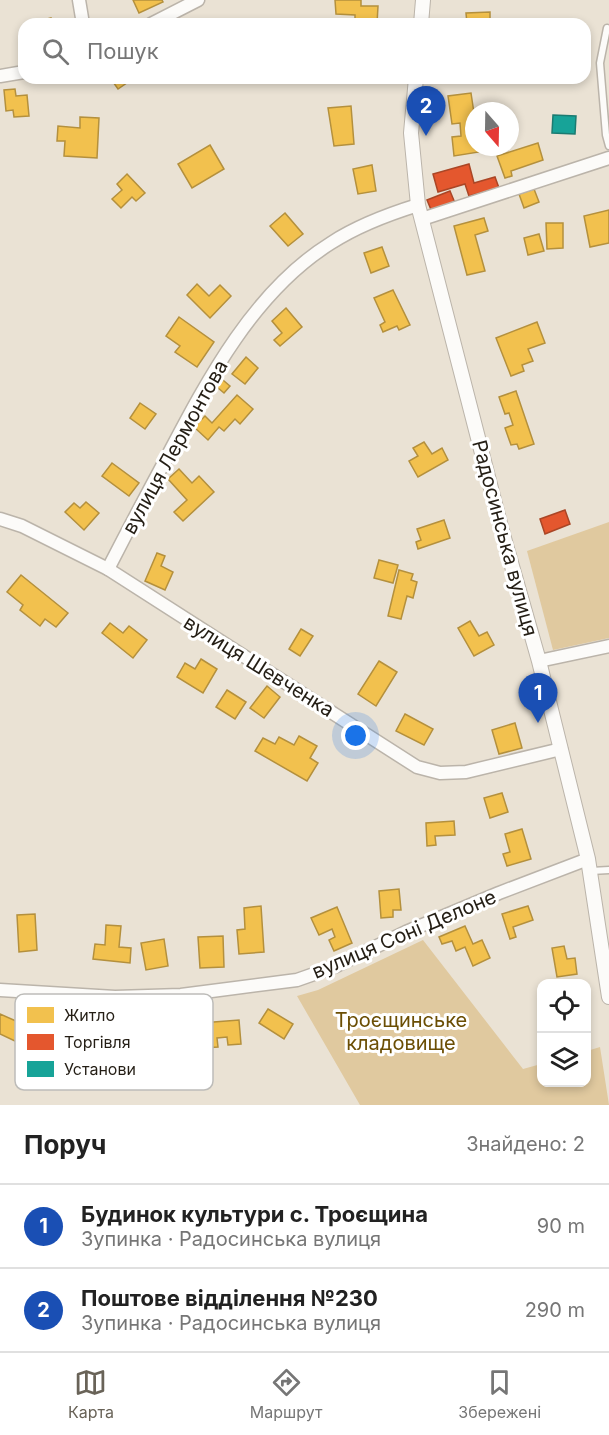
<!DOCTYPE html>
<html lang="uk">
<meta charset="utf-8">
<style>
body{margin:0;font-family:Inter,sans-serif;background:#f6f6f6;color:#222}
.controls{position:absolute;right:18px;bottom:18px;display:grid;overflow:hidden;border-radius:12px;box-shadow:0 3px 9px #0003}
.controls button{width:54px;height:54px;display:grid;place-items:center;padding:0;border:0;border-bottom:2px solid #e0e0e0;background:#fff;color:#222;font:30px sans-serif}
.compass{position:absolute;left:465px;top:102px;width:54px;height:54px;border-radius:50%;background:#fff;box-shadow:0 3px 9px #0003;rotate:160deg}
.you{position:absolute;left:356px;top:736px;width:21px;height:21px;margin:-15px;border:4px solid #fff;border-radius:50%;background:#1a73e8;box-shadow:0 0 0 9px #1a73e833}
.badge{display:grid;place-items:center;width:39px;height:39px;border-radius:50%;background:#696358;color:#fff;font-size:20px;font-weight:700}
.pin{position:absolute;translate:-50% -50px;filter:drop-shadow(0 2px 3px #0008)}
.pin::after{content:'';position:absolute;top:32px;width:21px;height:18px;background:inherit;clip-path:polygon(0 0,100% 0,50% 100%)}
.list{margin:0;padding:0;list-style:none}
h2{display:flex;justify-content:space-between;align-items:center;height:78px;margin:0;padding:0 24px;font-size:26px}
h2 small{font-size:20px;font-weight:400;color:#767676}
.list li{display:grid;grid-template-columns:39px 1fr auto;gap:18px;align-items:center;box-sizing:border-box;height:84px;padding:0 24px;border-top:2px solid #e0e0e0}
.list b{display:block;font-size:22px;white-space:nowrap}
.list p{margin:0;font-size:20px;white-space:nowrap;color:#767676}
.list em{font-size:20px;font-style:normal;color:#767676}
.icon{flex:none;width:33px;height:33px;fill:none;stroke:currentColor;stroke-width:2;stroke-linecap:round;stroke-linejoin:round}
.map{position:relative;flex:none;width:609px;height:1105px;overflow:hidden}
.search{position:absolute;background:#fff;box-shadow:0 3px 9px #0003;left:18px;right:18px;top:18px;height:66px;display:flex;align-items:center;gap:15px;box-sizing:border-box;padding:0 21px;border-radius:18px;color:#767676;font-size:22px}
.sheet{height:246px;background:#fff}
nav{display:flex;justify-content:space-around;align-items:center;box-sizing:border-box;height:84px;border-top:2px solid #e0e0e0;background:#fff;font-size:16px;color:#767676}
nav a{display:grid;justify-items:center;gap:3px}
nav .on{color:#696358}
.map>svg:first-child{display:block}
.green{fill:#e0c99f}
.homes{fill:#f2c14e;stroke:#b4903d;stroke-width:1.5}
.shops{fill:#e4572e;stroke:#aa4626;stroke-width:1.5}
.public{fill:#17a398;stroke:#1b7b71;stroke-width:1.5}
.lines{fill:none;stroke-linecap:round;stroke-linejoin:round}
.service-casing{stroke:#bbb4aa;stroke-width:9}
.minor-casing{stroke:#bbb4aa;stroke-width:15}
.tertiary-casing{stroke:#bbb4aa;stroke-width:16}
.service{stroke:#fcfbf9;stroke-width:6}
.minor{stroke:#fcfbf9;stroke-width:12}
.tertiary{stroke:#fcfbf9;stroke-width:14}
.labels{text-anchor:middle;dominant-baseline:central;stroke-width:6;stroke-linejoin:round;paint-order:stroke}
.street-label{font-size:20px;fill:#241e15;stroke:#fff}
.park-label{font-size:20px;fill:#6b4e04;stroke:#fff}
.key{fill:#fff;stroke:#bdbcb9;stroke-width:1.5}
.key-label{font-size:16px;fill:#241e15}
</style>
<div class="map">
<svg width="609" height="1105" viewBox="0 0 609 1105">
<rect width="100%" height="100%" fill="#eae2d4"/>
<g class="green">
<path d="M 609,522 L 609,638 L 553,650 L 527,551 Z"/>
<path d="M 423,940 L 523,1069 L 541,1064 L 542,1082 L 586,1082 L 587,1051 L 600,1047 L 609,1105 L 360,1105 L 297,996 L 318,990 Z"/>
</g>
<g class="homes">
<path d="M 133,0 L 162,0 L 163,2 L 139,13 Z"/>
<path d="M 335,0 L 361,0 L 361,6 L 378,6 L 377,24 L 355,24 L 355,15 L 336,14 Z"/>
<path d="M 490,12 L 490,24 L 467,24 L 466,13 Z"/>
<path d="M 51,18 L 52,24 L 28,24 Z"/>
<path d="M 113,78 L 134,78 L 118,89 L 111,79 Z"/>
<path d="M 15,89 L 16,96 L 27,95 L 29,116 L 14,117 L 13,110 L 6,111 L 4,90 Z"/>
<path d="M 471,93 L 474,113 L 474,147 L 478,147 L 479,152 L 454,156 L 452,137 L 461,136 L 460,123 L 452,124 L 448,96 Z"/>
<path d="M 351,106 L 354,144 L 334,146 L 328,108 Z"/>
<path d="M 80,117 L 99,118 L 97,158 L 64,156 L 65,141 L 57,141 L 58,126 L 80,128 Z"/>
<path d="M 538,143 L 543,160 L 511,171 L 512,176 L 505,178 L 497,156 Z"/>
<path d="M 210,145 L 224,169 L 192,188 L 178,164 Z"/>
<path d="M 372,165 L 376,191 L 358,194 L 353,169 Z"/>
<path d="M 127,174 L 145,193 L 136,201 L 132,197 L 121,208 L 112,199 L 122,190 L 117,184 Z"/>
<path d="M 534,189 L 539,202 L 524,208 L 519,194 Z"/>
<path d="M 609,210 L 609,243 L 590,247 L 584,216 Z"/>
<path d="M 285,213 L 303,234 L 288,246 L 270,226 Z"/>
<path d="M 484,218 L 488,231 L 475,235 L 485,271 L 467,275 L 454,226 Z"/>
<path d="M 546,223 L 563,223 L 563,248 L 547,249 Z"/>
<path d="M 539,234 L 544,251 L 528,255 L 524,238 Z"/>
<path d="M 382,247 L 389,266 L 371,273 L 364,253 Z"/>
<path d="M 197,284 L 209,296 L 220,285 L 231,296 L 210,318 L 187,295 Z"/>
<path d="M 393,290 L 410,325 L 399,330 L 397,326 L 383,332 L 380,325 L 385,322 L 374,298 Z"/>
<path d="M 286,308 L 302,327 L 280,346 L 274,340 L 282,333 L 272,321 Z"/>
<path d="M 179,317 L 214,342 L 197,367 L 175,352 L 180,346 L 166,336 Z"/>
<path d="M 537,322 L 545,343 L 528,349 L 533,361 L 522,365 L 524,371 L 511,376 L 496,338 Z"/>
<path d="M 246,357 L 258,368 L 245,384 L 232,374 Z"/>
<path d="M 217,375 L 230,386 L 224,393 L 211,382 Z"/>
<path d="M 516,391 L 534,444 L 519,449 L 517,444 L 511,445 L 505,428 L 513,425 L 509,413 L 505,414 L 499,397 Z"/>
<path d="M 237,395 L 253,409 L 240,424 L 235,419 L 224,431 L 219,427 L 208,440 L 194,427 L 205,416 L 212,423 Z"/>
<path d="M 140,403 L 156,414 L 145,429 L 130,418 Z"/>
<path d="M 424,442 L 432,454 L 442,448 L 448,460 L 418,477 L 409,461 L 418,456 L 413,448 Z"/>
<path d="M 112,463 L 139,483 L 129,496 L 102,476 Z"/>
<path d="M 179,469 L 192,483 L 199,476 L 214,492 L 183,521 L 174,512 L 187,500 L 168,479 Z"/>
<path d="M 86,502 L 99,513 L 84,530 L 65,512 L 74,503 L 80,508 Z"/>
<path d="M 444,520 L 450,538 L 418,549 L 416,542 L 421,540 L 417,529 Z"/>
<path d="M 157,553 L 165,556 L 161,566 L 173,572 L 165,590 L 145,581 Z"/>
<path d="M 379,560 L 398,565 L 393,583 L 374,578 Z"/>
<path d="M 399,570 L 413,574 L 411,580 L 417,582 L 413,598 L 407,596 L 401,619 L 388,616 Z"/>
<path d="M 21,575 L 68,613 L 56,627 L 45,619 L 40,626 L 20,610 L 23,605 L 7,592 Z"/>
<path d="M 470,621 L 479,636 L 487,632 L 494,645 L 474,656 L 458,628 Z"/>
<path d="M 110,623 L 123,633 L 129,626 L 147,640 L 133,658 L 102,633 Z"/>
<path d="M 301,629 L 313,636 L 300,656 L 289,649 Z"/>
<path d="M 201,659 L 217,669 L 203,693 L 177,677 L 185,663 L 195,669 Z"/>
<path d="M 379,661 L 397,672 L 376,706 L 358,694 Z"/>
<path d="M 267,686 L 280,697 L 264,718 L 250,708 Z"/>
<path d="M 227,690 L 246,702 L 235,719 L 216,707 Z"/>
<path d="M 405,714 L 433,729 L 424,745 L 396,731 Z"/>
<path d="M 515,723 L 522,748 L 499,754 L 492,730 Z"/>
<path d="M 299,736 L 317,746 L 310,758 L 318,763 L 307,781 L 255,751 L 263,738 L 275,744 L 279,737 L 294,745 Z"/>
<path d="M 502,793 L 508,812 L 490,818 L 484,798 Z"/>
<path d="M 454,821 L 455,835 L 435,836 L 436,845 L 427,846 L 426,823 Z"/>
<path d="M 522,829 L 531,859 L 507,866 L 503,854 L 510,852 L 505,834 Z"/>
<path d="M 399,889 L 401,910 L 393,910 L 393,917 L 381,918 L 379,891 Z"/>
<path d="M 261,906 L 264,952 L 239,954 L 237,930 L 245,929 L 244,908 Z"/>
<path d="M 528,906 L 533,920 L 513,927 L 516,937 L 510,939 L 502,914 Z"/>
<path d="M 337,907 L 352,943 L 334,951 L 329,940 L 335,937 L 332,929 L 319,935 L 311,918 Z"/>
<path d="M 35,914 L 37,950 L 19,952 L 17,915 Z"/>
<path d="M 106,925 L 121,926 L 119,947 L 131,948 L 130,963 L 93,959 L 95,944 L 105,945 Z"/>
<path d="M 465,926 L 473,944 L 482,940 L 490,958 L 473,966 L 465,947 L 456,951 L 452,941 L 442,944 L 439,937 Z"/>
<path d="M 223,936 L 224,967 L 200,968 L 198,937 Z"/>
<path d="M 164,939 L 168,966 L 146,970 L 141,943 Z"/>
<path d="M 564,946 L 567,959 L 575,958 L 577,974 L 557,977 L 552,948 Z"/>
<path d="M 268,1009 L 293,1024 L 284,1039 L 259,1023 Z"/>
<path d="M 0,1014 L 25,1025 L 17,1042 L 0,1034 Z"/>
<path d="M 239,1020 L 241,1044 L 228,1045 L 227,1037 L 217,1038 L 218,1047 L 203,1048 L 201,1023 Z"/>
</g>
<g class="shops">
<path d="M 469,164 L 474,183 L 495,177 L 499,188 L 469,196 L 465,184 L 438,192 L 433,174 Z"/>
<path d="M 450,191 L 455,203 L 432,212 L 427,200 Z"/>
<path d="M 565,510 L 570,524 L 545,534 L 540,519 Z"/>
</g>
<path class="public" d="M 553,115 L 576,116 L 575,134 L 552,133 Z"/>
<g class="lines">
<defs>
<g id="service">
<path d="M 607,28 L 600,63 L 606,135 L 609,146"/>
<path d="M 591,871 L 609,870"/>
</g>
<g id="minor">
<path d="M 79,0 L 83,24"/>
<path d="M 151,24 L 198,0"/>
<path d="M 0,76 L 24,72"/>
<path d="M 422,219 L 609,158"/>
<path d="M 0,519 L 22,526 L 108,569 L 417,767 L 440,773 L 466,772 L 561,749"/>
<path d="M 108,569 C 127,532 147,494 167,457 C 208,379 254,291 331,243 C 357,226 389,214 418,205"/>
<path d="M 539,661 L 609,646"/>
<path d="M 0,990 L 115,997 L 181,995 L 297,980 L 334,967 L 406,932 L 499,893 L 588,859"/>
</g>
<g id="tertiary">
<path d="M 421,24 L 423,0"/>
<path d="M 416,78 L 411,133 L 418,205 L 502,531 L 539,661 L 588,859 L 609,997"/>
</g>
</defs>
<use href="#service" class="service-casing"/>
<use href="#minor" class="minor-casing"/>
<use href="#tertiary" class="tertiary-casing"/>
<use href="#service" class="service"/>
<use href="#minor" class="minor"/>
<use href="#tertiary" class="tertiary"/>
</g>
<g class="labels">
<g class="street-label">
<text transform="translate(175 447) rotate(-61)">вулиця Лермонтова</text>
<text transform="translate(505 538) rotate(75)">Радосинська вулиця</text>
<text transform="translate(259 666) rotate(32)">вулиця Шевченка</text>
<text transform="translate(404 934) rotate(-23)">вулиця Соні Делоне</text>
</g>
<g class="park-label">
<text x="401" y="1020">Троєщинське<tspan x="401" dy="23">кладовище</tspan></text>
</g>
</g>
<rect x="15" y="994" width="198" height="96" rx="9" class="key"/>
<rect x="27" y="1007" width="27" height="16" fill="#f2c14e"/>
<rect x="27" y="1034" width="27" height="16" fill="#e4572e"/>
<rect x="27" y="1061" width="27" height="16" fill="#17a398"/>
<g class="key-label">
<text x="64" y="1021">Житло</text>
<text x="64" y="1048">Торгівля</text>
<text x="64" y="1075">Установи</text>
</g>
</svg>
<div class="controls">
<button><svg class="icon" aria-label="locate" viewBox="0 0 24 24"><circle cx="12" cy="12" r="6"/><path d="M12 2v4M12 18v4M2 12h4M18 12h4"/></svg></button>
<button><svg class="icon" aria-label="layers" viewBox="0 0 24 24"><path d="M12 4l9 5-9 5-9-5zM3 14l9 5 9-5"/></svg></button>
</div>
<svg class="compass" viewBox="-18 -18 36 36"><path d="M0-13l5 13h-10z" fill="#e53935"/><path d="M0 13l5-13h-10z" fill="#767676"/></svg>
<div class="you"></div>
<div class="pin badge" style="left:538px;top:723px;background:#1a4fb4">1</div>
<div class="pin badge" style="left:426px;top:136px;background:#1a4fb4">2</div>
<div class="search"><svg class="icon" aria-label="search" viewBox="0 0 24 24"><circle cx="10" cy="10" r="6"/><path d="M15 15l6 6"/></svg>Пошук</div>
</div>
<section class="sheet">
<h2>Поруч<small>Знайдено: 2</small></h2>
<ul class="list">
<li><span class="badge" style="background:#1a4fb4">1</span><div><b>Будинок культури с. Троєщина</b><p>Зупинка · Радосинська вулиця</p></div><em>90 m</em></li>
<li><span class="badge" style="background:#1a4fb4">2</span><div><b>Поштове відділення №230</b><p>Зупинка · Радосинська вулиця</p></div><em>290 m</em></li>
</ul>
</section>
<nav>
<a class="on"><svg class="icon" aria-label="map" viewBox="0 0 24 24"><path d="M3 6l6-2 6 2 6-2v14l-6 2-6-2-6 2zM9 4v14M15 6v14"/></svg>Карта</a>
<a><svg class="icon" aria-label="directions" viewBox="0 0 24 24"><path d="M12 3l9 9-9 9-9-9zM9 14v-3h6M13 9l2 2-2 2"/></svg>Маршрут</a>
<a><svg class="icon" aria-label="saved" viewBox="0 0 24 24"><path d="M7 4h10v16l-5-4-5 4z"/></svg>Збережені</a>
</nav>
